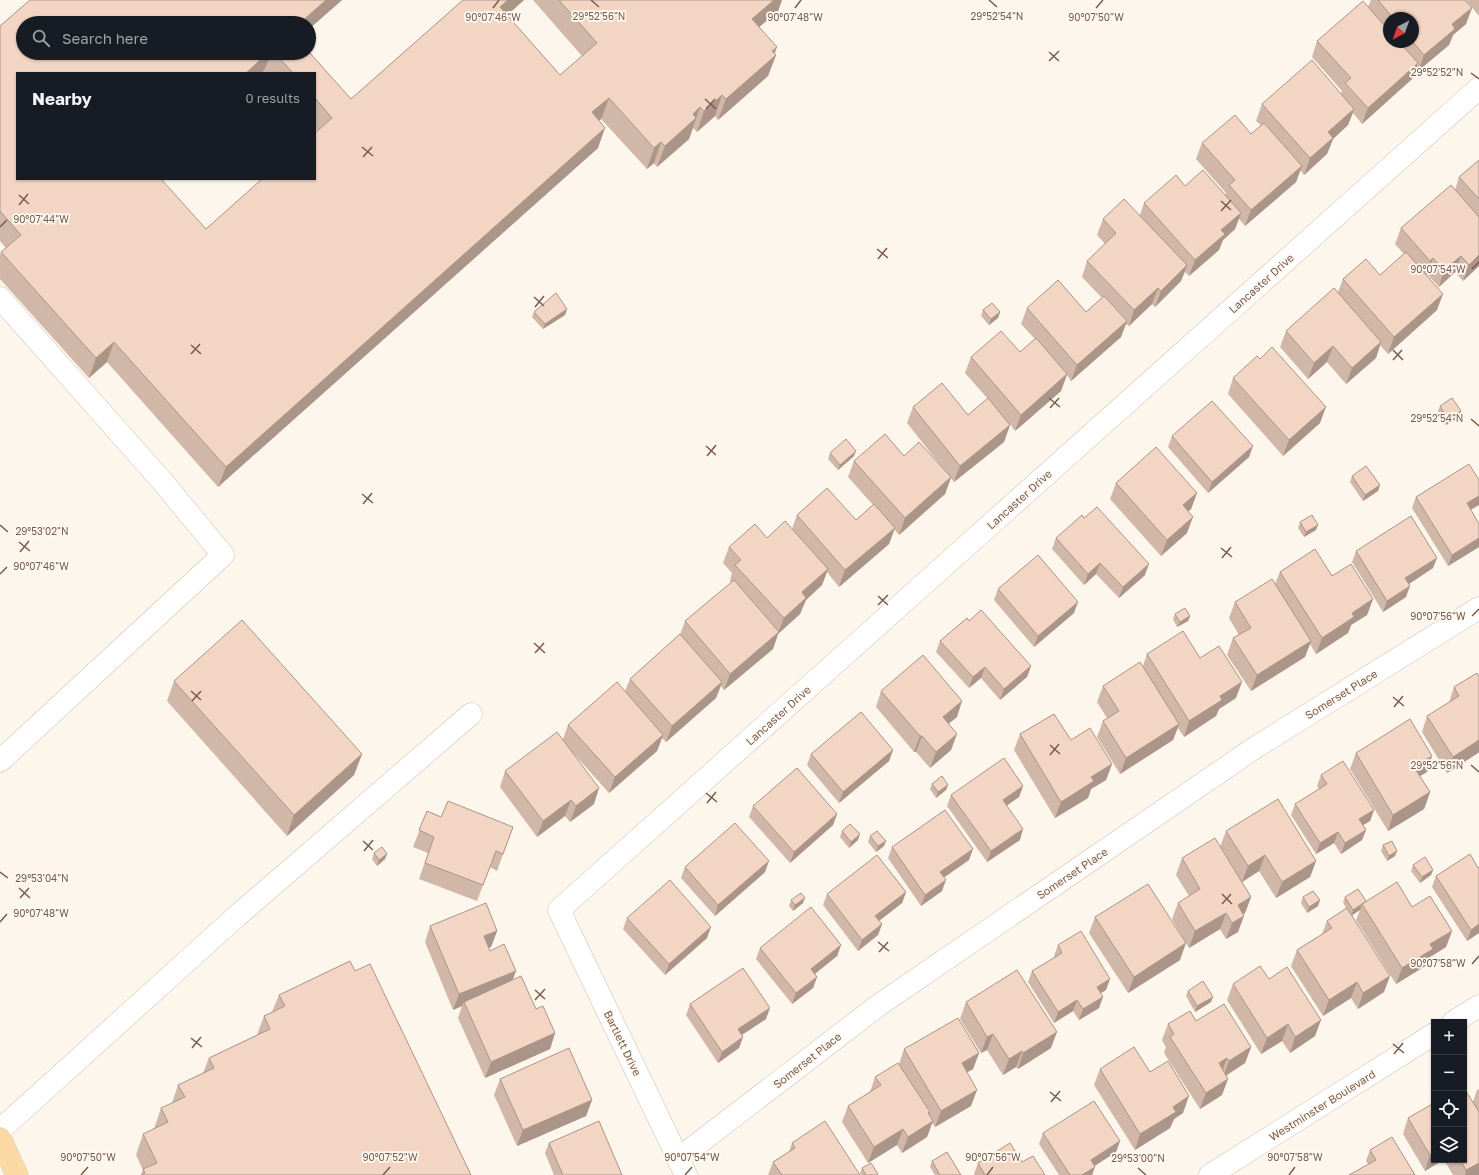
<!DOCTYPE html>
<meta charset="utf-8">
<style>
body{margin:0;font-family:"Golos Text",sans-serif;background:#20242c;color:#f1f3f6}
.controls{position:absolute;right:12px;bottom:12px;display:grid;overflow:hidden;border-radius:0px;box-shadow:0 1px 3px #0004}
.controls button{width:36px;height:36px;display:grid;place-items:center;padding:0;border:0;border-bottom:1px solid #363941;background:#171b24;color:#f1f3f6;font:20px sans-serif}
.compass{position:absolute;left:1383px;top:12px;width:36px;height:36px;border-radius:50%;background:#171b24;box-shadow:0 1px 3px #0004;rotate:221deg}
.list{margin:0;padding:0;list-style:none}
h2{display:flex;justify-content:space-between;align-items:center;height:52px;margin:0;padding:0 16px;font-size:17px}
h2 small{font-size:13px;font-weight:400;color:#9ea1a6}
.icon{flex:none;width:22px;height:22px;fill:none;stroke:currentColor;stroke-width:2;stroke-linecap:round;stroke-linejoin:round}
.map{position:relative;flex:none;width:1479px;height:1175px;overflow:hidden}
.search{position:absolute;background:#171b24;box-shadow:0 1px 3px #0004;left:16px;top:16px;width:300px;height:44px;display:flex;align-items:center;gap:10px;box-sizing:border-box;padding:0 14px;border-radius:22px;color:#9ea1a6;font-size:15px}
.panel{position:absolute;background:#171b24;box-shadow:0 1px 3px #0004;left:16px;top:72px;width:300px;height:108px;border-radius:0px}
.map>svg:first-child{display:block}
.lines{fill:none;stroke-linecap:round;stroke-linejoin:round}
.minor-casing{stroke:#d1beb0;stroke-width:23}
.primary-casing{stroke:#dad1cd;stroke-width:23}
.minor{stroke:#fff;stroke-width:22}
.primary{stroke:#fbd9a5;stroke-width:22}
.wall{fill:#d1b7a8;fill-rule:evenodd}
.shaded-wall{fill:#aa9588}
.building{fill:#f3d5c3;stroke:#aa9588}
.ticks{fill:none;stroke:#7a5c4d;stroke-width:1.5}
.labels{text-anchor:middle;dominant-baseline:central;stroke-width:3.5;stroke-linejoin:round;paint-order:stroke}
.street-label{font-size:11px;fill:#7a5c4d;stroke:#fffaf3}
.ticks-label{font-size:10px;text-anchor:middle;fill:#7a5c4d;stroke:#fffaf3;stroke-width:3.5;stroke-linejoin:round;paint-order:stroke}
</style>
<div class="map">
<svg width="1479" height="1175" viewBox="0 0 1479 1175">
<rect width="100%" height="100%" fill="#fdf6ec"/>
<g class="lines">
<defs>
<g id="minor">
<path d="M 0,298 L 162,481 L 223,555 L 0,761"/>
<path d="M 1453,1022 L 1479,1006"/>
<path d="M 0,1130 L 238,915 L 471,714"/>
<path d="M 678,1159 L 879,1005 L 1256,747 L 1479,608"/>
<path d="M 686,1175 L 559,910 L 1479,88"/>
<path d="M 1210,1175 L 1434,1034"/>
</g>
<path id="primary" d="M 0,1138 L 17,1175"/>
</defs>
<use href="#minor" class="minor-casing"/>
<use href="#primary" class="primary-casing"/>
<use href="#minor" class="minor"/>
<use href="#primary" class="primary"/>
</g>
<g class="wall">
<path d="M 30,0 L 342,0 L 309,29 L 23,53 L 309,53 L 351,99 L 463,0 L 524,0 L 507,15 L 560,75 L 582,56 L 533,0 L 782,0 L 778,11 L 759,27 L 776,55 L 768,76 L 718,120 L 715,116 L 697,132 L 693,128 L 689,139 L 657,167 L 654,163 L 647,169 L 601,119 L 599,120 L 598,148 L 218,487 L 107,362 L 89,378 L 0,279 L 0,255 L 1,252 L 6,248 L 0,241 L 0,26 ZM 264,71 L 266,73 L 315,73 L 315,128 L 317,130 L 206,229 L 17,73 Z"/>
<path d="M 1371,0 L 1465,0 L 1466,24 L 1453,35 L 1449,45 L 1418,71 L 1416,68 L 1412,79 L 1362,124 L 1353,113 L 1348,125 L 1333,139 L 1327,154 L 1304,175 L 1300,170 L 1296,182 L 1245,226 L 1239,219 L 1235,229 L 1223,240 L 1219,250 L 1189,276 L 1185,272 L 1181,281 L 1155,307 L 1152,304 L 1129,326 L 1126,324 L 1121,337 L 1071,381 L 1067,375 L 1061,391 L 1015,431 L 1010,424 L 1010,425 L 1004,442 L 954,482 L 951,478 L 945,494 L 899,535 L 894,529 L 889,544 L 839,587 L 827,572 L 822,585 L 806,600 L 800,614 L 778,634 L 773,649 L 724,690 L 721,686 L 716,698 L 666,742 L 662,738 L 657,751 L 609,793 L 574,754 L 594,804 L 570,822 L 565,816 L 537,837 L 500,787 L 505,771 L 563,739 L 568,725 L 625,691 L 630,679 L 680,635 L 685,621 L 731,583 L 730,581 L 732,573 L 723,563 L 729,547 L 767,538 L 792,529 L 797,515 L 856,520 L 873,505 L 848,477 L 854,461 L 904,456 L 945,471 L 907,423 L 913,407 L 968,415 L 988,399 L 965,373 L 971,357 L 1020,352 L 1035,339 L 1021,324 L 1027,308 L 1086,312 L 1102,298 L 1082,277 L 1087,261 L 1105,244 L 1097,235 L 1103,219 L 1140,215 L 1144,203 L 1185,186 L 1225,195 L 1226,193 L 1196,159 L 1202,143 L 1251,134 L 1261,125 L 1256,121 L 1262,104 L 1341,94 L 1342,91 L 1312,57 L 1317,41 L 1368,7 ZM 1389,18 L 1413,18 L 1413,42 L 1389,42 Z"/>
<path d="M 1466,0 L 1479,0 L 1479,16 Z"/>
<path d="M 1479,160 L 1479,266 L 1463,281 L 1455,272 L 1439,287 L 1427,274 L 1426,275 L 1437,310 L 1388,354 L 1380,345 L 1376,358 L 1346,384 L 1327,362 L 1308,379 L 1280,347 L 1286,331 L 1338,292 L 1343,279 L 1380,275 L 1404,254 L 1395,244 L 1401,228 L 1455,190 L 1459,177 Z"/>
<path d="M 567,309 L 565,315 L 543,329 L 532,317 L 534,312 Z"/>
<path d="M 983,310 L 1000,312 L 998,318 L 989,325 L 981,316 Z"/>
<path d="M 1260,359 L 1320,423 L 1283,456 L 1228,394 L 1233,378 Z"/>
<path d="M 1440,406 L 1461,411 L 1459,417 L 1446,425 L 1438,411 Z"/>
<path d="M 1172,436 L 1249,457 L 1208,493 L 1168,447 Z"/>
<path d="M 830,453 L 854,456 L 838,470 L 828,459 Z"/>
<path d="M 1352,476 L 1380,485 L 1378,491 L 1363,501 L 1350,482 Z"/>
<path d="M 1479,480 L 1479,505 L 1470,510 L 1479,524 L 1479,547 L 1448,566 L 1412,508 L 1416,497 Z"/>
<path d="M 1116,483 L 1197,493 L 1191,509 L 1188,512 L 1187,533 L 1161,556 L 1110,499 Z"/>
<path d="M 1084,518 L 1145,575 L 1119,598 L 1096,574 L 1084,585 L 1052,549 L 1056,538 Z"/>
<path d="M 1300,522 L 1316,530 L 1304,537 L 1298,528 Z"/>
<path d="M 1356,551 L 1433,568 L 1409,584 L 1406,597 L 1383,612 L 1352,562 Z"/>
<path d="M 1280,572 L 1332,576 L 1373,599 L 1367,615 L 1351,625 L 1348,633 L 1316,654 L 1310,644 L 1305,657 L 1251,691 L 1227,655 L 1233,638 L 1239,635 L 1229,618 L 1235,602 L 1275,584 Z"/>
<path d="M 998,589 L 1074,613 L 1034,647 L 994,600 Z"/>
<path d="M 1175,614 L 1190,616 L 1188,621 L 1177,627 L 1173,619 Z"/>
<path d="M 969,621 L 1031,666 L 1027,677 L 1000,700 L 981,678 L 969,688 L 936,652 L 940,641 Z"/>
<path d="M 1147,654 L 1200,658 L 1236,698 L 1219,709 L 1216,716 L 1184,737 L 1178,728 L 1173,740 L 1120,774 L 1097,737 L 1103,721 L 1107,718 L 1097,702 L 1103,686 L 1143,666 Z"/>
<path d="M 1479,677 L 1479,753 L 1478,753 L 1447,773 L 1422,732 L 1427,716 L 1449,703 L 1454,687 Z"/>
<path d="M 174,681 L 362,754 L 354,775 L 287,836 L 167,701 Z"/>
<path d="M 881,691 L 957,717 L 948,724 L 951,750 L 930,768 L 916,752 L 914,752 L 876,707 Z"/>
<path d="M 1020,734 L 1071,740 L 1112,764 L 1106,780 L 1091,789 L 1088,798 L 1055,818 L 1014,750 Z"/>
<path d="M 893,750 L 889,761 L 839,803 L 807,765 L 811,754 Z"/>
<path d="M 1356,753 L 1427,772 L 1419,776 L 1430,792 L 1424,809 L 1388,831 L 1350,769 Z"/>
<path d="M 1321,775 L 1374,810 L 1370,821 L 1363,825 L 1366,830 L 1362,840 L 1341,854 L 1334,843 L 1316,854 L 1291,815 L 1295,804 L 1319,789 L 1317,786 Z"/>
<path d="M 932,784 L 948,785 L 946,790 L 936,798 L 930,789 Z"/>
<path d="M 1023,786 L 1019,797 L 1007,805 L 1020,840 L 987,862 L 947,806 L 951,795 Z"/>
<path d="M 753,806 L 837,814 L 833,825 L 790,863 L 749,817 Z"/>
<path d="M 427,811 L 441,817 L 513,827 L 497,871 L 490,867 L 477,901 L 419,879 L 428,853 L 413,847 Z"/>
<path d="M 842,831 L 858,840 L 849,848 L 840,837 Z"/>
<path d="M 1226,831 L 1316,861 L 1310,877 L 1276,898 L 1259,871 L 1242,882 L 1251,897 L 1245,913 L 1243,914 L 1238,932 L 1226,939 L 1220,929 L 1189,948 L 1172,919 L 1178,903 L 1189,896 L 1176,875 L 1182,858 L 1220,847 Z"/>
<path d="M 870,836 L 884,846 L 876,852 L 868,842 Z"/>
<path d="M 1383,845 L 1397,851 L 1395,856 L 1387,861 L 1381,851 Z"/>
<path d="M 892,847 L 969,860 L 944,877 L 942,891 L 921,906 L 888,858 Z"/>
<path d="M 374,853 L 387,854 L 385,859 L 377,866 L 372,859 Z"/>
<path d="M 1413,865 L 1433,870 L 1431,875 L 1420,883 L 1411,871 Z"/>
<path d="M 685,867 L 765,872 L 715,916 L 681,878 Z"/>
<path d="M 1479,867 L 1479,933 L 1467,941 L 1432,887 L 1436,876 L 1478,868 Z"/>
<path d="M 906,892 L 902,903 L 879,921 L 882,924 L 878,935 L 858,951 L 823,905 L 827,894 Z"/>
<path d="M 1303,897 L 1318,906 L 1307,913 L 1301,903 Z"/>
<path d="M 1345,897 L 1366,901 L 1412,907 L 1452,931 L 1446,947 L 1430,957 L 1427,965 L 1396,984 L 1356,920 L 1360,910 L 1352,915 L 1384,992 L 1358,1009 L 1351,998 L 1323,1016 L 1291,966 L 1297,950 L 1322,934 L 1327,921 L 1346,908 L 1343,902 Z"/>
<path d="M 791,900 L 803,903 L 793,911 L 789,906 Z"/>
<path d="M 1095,917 L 1180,960 L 1128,993 L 1089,933 Z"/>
<path d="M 627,918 L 707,938 L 665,975 L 623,929 Z"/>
<path d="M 430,926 L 497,931 L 491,947 L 488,948 L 490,951 L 516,971 L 512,980 L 555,1033 L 550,1049 L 485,1078 L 458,1018 L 462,1006 L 453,1010 L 425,942 Z"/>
<path d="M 841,945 L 837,956 L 815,974 L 817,977 L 813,988 L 792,1004 L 756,959 L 760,948 Z"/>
<path d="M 1058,945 L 1106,990 L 1101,993 L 1099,1008 L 1079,1020 L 1073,1011 L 1054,1023 L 1028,982 L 1032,971 L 1055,958 L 1054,956 Z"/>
<path d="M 355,971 L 471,1175 L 141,1175 L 143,1170 L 136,1155 L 143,1134 L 154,1129 L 161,1108 L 172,1103 L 178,1085 L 203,1073 L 209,1058 L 257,1035 L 264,1016 L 272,1012 L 279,995 Z"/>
<path d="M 1269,979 L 1315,1036 L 1290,1053 L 1282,1041 L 1261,1054 L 1227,1000 L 1233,984 Z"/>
<path d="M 1188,991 L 1211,1002 L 1195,1012 L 1186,996 Z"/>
<path d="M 966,1002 L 1051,1048 L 1018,1069 L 1016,1067 L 1003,1075 L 987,1050 L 981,1053 L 960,1019 Z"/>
<path d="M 690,1004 L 766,1019 L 742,1035 L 743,1037 L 739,1048 L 718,1063 L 686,1015 Z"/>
<path d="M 1196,1021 L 1251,1047 L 1245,1063 L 1226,1076 L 1222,1095 L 1200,1109 L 1164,1053 L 1166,1047 L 1162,1040 L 1168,1024 Z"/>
<path d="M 904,1049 L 979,1053 L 973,1069 L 967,1072 L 971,1106 L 935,1127 L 932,1123 L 927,1137 L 902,1153 L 897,1145 L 868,1163 L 842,1122 L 848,1106 L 870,1092 L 875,1077 L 899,1064 Z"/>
<path d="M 1100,1069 L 1150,1072 L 1183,1113 L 1174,1119 L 1170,1128 L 1135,1150 L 1094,1085 Z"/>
<path d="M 500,1079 L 592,1100 L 586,1116 L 517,1146 L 494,1095 Z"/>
<path d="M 1479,1089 L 1479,1175 L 1453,1175 L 1444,1160 L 1464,1160 L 1473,1102 L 1477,1090 Z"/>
<path d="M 1408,1118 L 1434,1160 L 1443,1160 L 1425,1171 L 1403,1134 Z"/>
<path d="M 1043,1133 L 1120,1141 L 1116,1152 L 1094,1166 L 1092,1175 L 1059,1175 L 1039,1144 Z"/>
<path d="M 549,1143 L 622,1175 L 554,1175 L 545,1153 Z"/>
<path d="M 792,1143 L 860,1175 L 768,1175 L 773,1162 L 789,1152 Z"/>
<path d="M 1370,1150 L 1415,1175 L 1368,1164 L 1366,1161 Z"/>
<path d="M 932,1161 L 961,1175 L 935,1175 L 930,1167 Z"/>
<path d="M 1022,1162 L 1045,1175 L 974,1175 L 974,1174 L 978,1163 Z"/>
<path d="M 862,1168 L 877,1175 L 861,1175 L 860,1173 Z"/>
</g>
<g class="shaded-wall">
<path d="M 326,0 L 342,0 L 309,29 L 309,23 L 300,23 Z"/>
<path d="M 508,0 L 524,0 L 493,28 L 500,7 Z"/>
<path d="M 774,0 L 782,0 L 778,11 L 744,40 L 752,19 Z"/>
<path d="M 1472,8 L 1466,24 L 1453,35 L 1449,45 L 1418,71 L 1424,55 L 1452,24 Z"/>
<path d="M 777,47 L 773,58 L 776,55 L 768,76 L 718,120 L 726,99 Z"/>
<path d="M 268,53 L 271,53 L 264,71 L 262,73 L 246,73 Z"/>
<path d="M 1418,63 L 1412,79 L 1362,124 L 1368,108 Z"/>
<path d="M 722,95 L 715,116 L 697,132 L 704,111 Z"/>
<path d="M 609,98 L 601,119 L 585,133 L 592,112 Z"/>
<path d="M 700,107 L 689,139 L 657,167 L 665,146 L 693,114 Z"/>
<path d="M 1354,109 L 1348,125 L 1333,139 L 1327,154 L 1304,175 L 1310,158 L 1328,132 Z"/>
<path d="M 605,128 L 598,148 L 218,487 L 226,467 Z"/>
<path d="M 661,142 L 654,163 L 647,169 L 654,148 Z"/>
<path d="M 1302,166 L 1296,182 L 1245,226 L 1251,210 Z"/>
<path d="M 1241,213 L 1235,229 L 1223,240 L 1219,250 L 1189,276 L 1195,260 L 1221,230 Z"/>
<path d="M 1479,255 L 1479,266 L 1463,281 L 1469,265 Z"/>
<path d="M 1461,256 L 1455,272 L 1439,287 L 1444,270 Z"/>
<path d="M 1433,258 L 1427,274 L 1424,277 L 1430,261 Z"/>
<path d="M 1187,265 L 1181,281 L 1155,307 L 1161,291 Z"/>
<path d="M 1158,288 L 1152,304 L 1129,326 L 1134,310 Z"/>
<path d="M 1443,294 L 1437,310 L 1388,354 L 1394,337 Z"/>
<path d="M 567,309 L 565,315 L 543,329 L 545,324 Z"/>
<path d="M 1000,312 L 998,318 L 989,325 L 991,319 Z"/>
<path d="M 1127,321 L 1121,337 L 1071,381 L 1077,365 Z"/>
<path d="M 114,342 L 107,362 L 89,378 L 96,358 Z"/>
<path d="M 1381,342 L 1376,358 L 1346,384 L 1352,368 Z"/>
<path d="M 1333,346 L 1327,362 L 1308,379 L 1314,363 Z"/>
<path d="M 1067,374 L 1061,391 L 1015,431 L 1021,415 Z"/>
<path d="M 1326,407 L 1320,423 L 1283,456 L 1289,440 Z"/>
<path d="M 1461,411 L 1459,417 L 1446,425 L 1448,419 Z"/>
<path d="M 1010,425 L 1004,442 L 954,482 L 960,466 Z"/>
<path d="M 1253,446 L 1249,457 L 1208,493 L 1212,482 Z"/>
<path d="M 856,451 L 854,456 L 838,470 L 840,465 Z"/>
<path d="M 951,477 L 945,494 L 899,535 L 905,518 Z"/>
<path d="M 1380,485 L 1378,491 L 1363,501 L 1365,495 Z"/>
<path d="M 1197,493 L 1191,509 L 1177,521 L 1183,505 Z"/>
<path d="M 1479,496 L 1479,505 L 1463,514 L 1467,503 Z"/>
<path d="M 1193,517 L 1187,533 L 1161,556 L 1167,540 Z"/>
<path d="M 1318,525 L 1316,530 L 1304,537 L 1306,532 Z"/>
<path d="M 895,528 L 889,544 L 839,587 L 845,570 Z"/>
<path d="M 1479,538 L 1479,547 L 1448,566 L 1452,555 Z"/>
<path d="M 1437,558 L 1433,568 L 1401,589 L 1405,578 Z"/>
<path d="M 1100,563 L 1096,574 L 1084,585 L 1088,574 Z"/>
<path d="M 1149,564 L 1145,575 L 1119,598 L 1123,587 Z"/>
<path d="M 828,569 L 822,585 L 806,600 L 800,614 L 778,634 L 773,649 L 724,690 L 730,674 L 778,633 L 784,618 L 802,592 Z"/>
<path d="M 1410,586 L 1406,597 L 1383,612 L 1387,601 Z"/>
<path d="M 1373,599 L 1367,615 L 1351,625 L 1348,633 L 1316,654 L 1322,638 L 1352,613 Z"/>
<path d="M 1078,602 L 1074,613 L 1034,647 L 1038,636 Z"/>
<path d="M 1190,616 L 1188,621 L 1177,627 L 1180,622 Z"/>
<path d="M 1311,641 L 1305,657 L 1251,691 L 1257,675 Z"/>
<path d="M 1031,666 L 1027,677 L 1000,700 L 1004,689 Z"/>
<path d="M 985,667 L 981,678 L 969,688 L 973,677 Z"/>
<path d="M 722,682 L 716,698 L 666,742 L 672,726 Z"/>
<path d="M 1242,682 L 1236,698 L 1219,709 L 1216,716 L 1184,737 L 1189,721 L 1220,696 Z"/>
<path d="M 962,701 L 957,717 L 937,733 L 943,717 Z"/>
<path d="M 1179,724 L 1173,740 L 1120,774 L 1126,758 Z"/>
<path d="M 957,734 L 951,750 L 930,768 L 936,752 Z"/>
<path d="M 663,735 L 657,751 L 609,793 L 615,777 Z"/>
<path d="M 920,736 L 922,736 L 916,752 L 914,752 Z"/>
<path d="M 1479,740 L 1479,751 L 1478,753 L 1447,773 L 1453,757 Z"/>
<path d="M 893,750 L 889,761 L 839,803 L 843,792 Z"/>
<path d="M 362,754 L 354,775 L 287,836 L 294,815 Z"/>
<path d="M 1432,756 L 1427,772 L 1408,783 L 1414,767 Z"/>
<path d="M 1112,764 L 1106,780 L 1091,789 L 1088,798 L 1055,818 L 1061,802 L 1091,777 Z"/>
<path d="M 948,785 L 946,790 L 936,798 L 938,792 Z"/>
<path d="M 1023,786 L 1019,797 L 999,811 L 1003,800 Z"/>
<path d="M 599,788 L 594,804 L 570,822 L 576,806 Z"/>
<path d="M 1430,792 L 1424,809 L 1388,831 L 1393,815 Z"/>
<path d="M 571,800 L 565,816 L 537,837 L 543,821 Z"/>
<path d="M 1374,810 L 1370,821 L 1355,830 L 1359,819 Z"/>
<path d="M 837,814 L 833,825 L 790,863 L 794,852 Z"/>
<path d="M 1023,829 L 1020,840 L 987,862 L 991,851 Z"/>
<path d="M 1366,830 L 1362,840 L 1341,854 L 1345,843 Z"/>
<path d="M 1338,832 L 1334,843 L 1316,854 L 1320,843 Z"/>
<path d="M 860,834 L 858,840 L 849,848 L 851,842 Z"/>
<path d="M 886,841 L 884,846 L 876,852 L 878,846 Z"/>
<path d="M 973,849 L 969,860 L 936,883 L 940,872 Z"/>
<path d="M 1397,851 L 1395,856 L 1387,861 L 1389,856 Z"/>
<path d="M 387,854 L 385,859 L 377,866 L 379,860 Z"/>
<path d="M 1265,855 L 1259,871 L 1242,882 L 1248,866 Z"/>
<path d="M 769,861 L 765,872 L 715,916 L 718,905 Z"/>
<path d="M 1316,861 L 1310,877 L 1276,898 L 1282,882 Z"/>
<path d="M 1433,870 L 1431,875 L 1420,883 L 1422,877 Z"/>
<path d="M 946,880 L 942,891 L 921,906 L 925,895 Z"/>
<path d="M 906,892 L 902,903 L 871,927 L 875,916 Z"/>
<path d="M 1251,897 L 1245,913 L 1232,921 L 1238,905 Z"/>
<path d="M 805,898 L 803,903 L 793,911 L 795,905 Z"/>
<path d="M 1320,900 L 1318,906 L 1307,913 L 1309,907 Z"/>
<path d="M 1362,905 L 1360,910 L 1351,916 L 1353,910 Z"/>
<path d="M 1226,913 L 1220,929 L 1189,948 L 1195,931 Z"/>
<path d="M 1244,916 L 1238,932 L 1226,939 L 1232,923 Z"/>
<path d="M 882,924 L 878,935 L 858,951 L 862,940 Z"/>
<path d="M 1479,924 L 1479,933 L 1467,941 L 1471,930 Z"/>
<path d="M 711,927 L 707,938 L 665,975 L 669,964 Z"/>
<path d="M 497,931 L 491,947 L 478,952 L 484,936 Z"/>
<path d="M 1452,931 L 1446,947 L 1430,957 L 1427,965 L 1396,984 L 1402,968 L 1430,944 Z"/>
<path d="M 1186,943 L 1180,960 L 1128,993 L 1134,977 Z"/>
<path d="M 841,945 L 837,956 L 807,980 L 811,969 Z"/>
<path d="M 516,971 L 510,987 L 464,1002 L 462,1006 L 453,1010 L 459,994 Z"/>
<path d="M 1390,976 L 1384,992 L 1358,1009 L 1363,993 Z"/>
<path d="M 817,977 L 813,988 L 792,1004 L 796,993 Z"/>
<path d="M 1110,979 L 1106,990 L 1093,998 L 1097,987 Z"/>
<path d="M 1357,982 L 1351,998 L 1323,1016 L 1329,1000 Z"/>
<path d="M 1103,997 L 1099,1008 L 1079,1020 L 1083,1009 Z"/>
<path d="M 1213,997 L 1211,1002 L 1195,1012 L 1197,1006 Z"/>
<path d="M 1077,1000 L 1073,1011 L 1054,1023 L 1058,1012 Z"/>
<path d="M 770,1008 L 766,1019 L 734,1040 L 738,1029 Z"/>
<path d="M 1321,1020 L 1315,1036 L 1290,1053 L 1295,1037 Z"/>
<path d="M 1288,1024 L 1282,1041 L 1261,1054 L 1267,1038 Z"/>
<path d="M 1057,1032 L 1051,1048 L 1018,1069 L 1023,1053 Z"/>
<path d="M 555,1033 L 550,1049 L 485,1078 L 491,1062 Z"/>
<path d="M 993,1034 L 987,1050 L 981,1053 L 987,1037 Z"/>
<path d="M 743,1037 L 739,1048 L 718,1063 L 722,1052 Z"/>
<path d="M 1251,1047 L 1245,1063 L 1223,1077 L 1229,1061 Z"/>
<path d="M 1022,1051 L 1016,1067 L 1003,1075 L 1009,1059 Z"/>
<path d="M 979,1053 L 973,1069 L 956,1079 L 962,1063 Z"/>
<path d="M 1227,1058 L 1221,1074 L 1219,1063 Z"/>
<path d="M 1228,1079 L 1222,1095 L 1200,1109 L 1206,1093 Z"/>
<path d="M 977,1090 L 971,1106 L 935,1127 L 941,1111 Z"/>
<path d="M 1189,1096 L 1183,1113 L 1174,1119 L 1170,1128 L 1135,1150 L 1140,1134 L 1173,1107 Z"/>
<path d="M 592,1100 L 586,1116 L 517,1146 L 523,1130 Z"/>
<path d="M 930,1112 L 924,1127 L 933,1121 L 927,1137 L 902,1153 L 908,1137 L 928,1113 Z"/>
<path d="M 903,1129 L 897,1145 L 868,1163 L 874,1147 Z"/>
<path d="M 1120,1141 L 1116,1152 L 1087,1171 L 1091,1160 Z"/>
<path d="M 1434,1153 L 1434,1160 L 1443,1160 L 1425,1171 L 1430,1155 Z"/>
<path d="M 1479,1163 L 1479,1175 L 1465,1175 L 1466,1170 Z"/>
<path d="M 1095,1167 L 1092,1175 L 1082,1175 Z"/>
</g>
<g class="building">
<path d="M 30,0 L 326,0 L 300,23 L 23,23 L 23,53 L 268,53 L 246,73 L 17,73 L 17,179 L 161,179 L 206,229 L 262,179 L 315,179 L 315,133 L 332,118 L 315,98 L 315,73 L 293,73 L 275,53 L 309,53 L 309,52 L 351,99 L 463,0 L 508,0 L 500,7 L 560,75 L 597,43 L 559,0 L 774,0 L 752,19 L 777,47 L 772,51 L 776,55 L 726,99 L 722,95 L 704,111 L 700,107 L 693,114 L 696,118 L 665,146 L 661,142 L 654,148 L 609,98 L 592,112 L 605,128 L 226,467 L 114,342 L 96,358 L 1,252 L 21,235 L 0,211 L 0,26 Z"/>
<path d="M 1378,0 L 1465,0 L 1472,8 L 1452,24 L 1455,29 L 1424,55 L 1413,42 L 1413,18 L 1393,18 Z"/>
<path d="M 1363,1 L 1389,31 L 1389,42 L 1399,42 L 1418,63 L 1368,108 L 1345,83 L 1351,78 L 1317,41 Z"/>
<path d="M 1312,60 L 1354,109 L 1328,132 L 1333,138 L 1310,158 L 1262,104 Z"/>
<path d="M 1235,115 L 1251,134 L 1264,123 L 1302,166 L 1251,210 L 1229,185 L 1235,180 L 1202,143 Z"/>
<path d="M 1479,160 L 1479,199 L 1459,177 Z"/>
<path d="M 1203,170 L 1241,213 L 1221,230 L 1225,234 L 1195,260 L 1144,203 L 1176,175 L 1185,186 Z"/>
<path d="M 1451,185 L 1479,217 L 1479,255 L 1469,265 L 1461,256 L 1444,270 L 1433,258 L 1430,261 L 1401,228 Z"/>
<path d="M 1124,199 L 1187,265 L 1161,291 L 1158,288 L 1134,310 L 1087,261 L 1116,233 L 1103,219 Z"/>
<path d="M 1406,252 L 1443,294 L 1394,337 L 1343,279 L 1366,259 L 1380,275 Z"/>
<path d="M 1058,280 L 1086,312 L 1104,296 L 1127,321 L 1077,365 L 1027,308 Z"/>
<path d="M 1334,288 L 1381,342 L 1352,368 L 1333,346 L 1314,363 L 1286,331 Z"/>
<path d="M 556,293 L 567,309 L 545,324 L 534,312 Z"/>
<path d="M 992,303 L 1000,312 L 991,319 L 983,310 Z"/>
<path d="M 1001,331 L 1020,352 L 1036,338 L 1067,374 L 1021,415 L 971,357 Z"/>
<path d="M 1272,347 L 1326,407 L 1289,440 L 1233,378 L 1257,356 L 1260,359 Z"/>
<path d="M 942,383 L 968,415 L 988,398 L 1010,425 L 960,466 L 913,407 Z"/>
<path d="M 1452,398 L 1461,411 L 1448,419 L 1440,406 Z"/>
<path d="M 1212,401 L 1253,446 L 1212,482 L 1172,436 Z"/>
<path d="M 885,434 L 904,456 L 919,442 L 951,477 L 905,518 L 854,461 Z"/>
<path d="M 846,439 L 856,451 L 840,465 L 830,453 Z"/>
<path d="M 1156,447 L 1197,493 L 1183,505 L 1193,517 L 1167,540 L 1116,483 Z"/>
<path d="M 1469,464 L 1479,480 L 1479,496 L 1467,503 L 1479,524 L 1479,538 L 1452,555 L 1416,497 Z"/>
<path d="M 1366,466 L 1380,485 L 1365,495 L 1352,476 Z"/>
<path d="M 827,488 L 856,520 L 874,504 L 895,528 L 845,570 L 797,515 Z"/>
<path d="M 1097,507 L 1149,564 L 1123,587 L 1100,563 L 1088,574 L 1056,538 L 1082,515 L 1084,518 Z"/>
<path d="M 1312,515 L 1318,525 L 1306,532 L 1300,522 Z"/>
<path d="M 1411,516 L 1437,558 L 1405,578 L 1410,586 L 1387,601 L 1356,551 Z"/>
<path d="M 785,521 L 828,569 L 802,592 L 806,598 L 784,618 L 735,565 L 741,560 L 729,547 L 755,524 L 767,538 Z"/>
<path d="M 1315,549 L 1332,576 L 1351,564 L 1373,599 L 1352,613 L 1354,617 L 1322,638 L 1280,572 Z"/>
<path d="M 1038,555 L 1078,602 L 1038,636 L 998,589 Z"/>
<path d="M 1272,579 L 1311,641 L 1257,675 L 1233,638 L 1251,628 L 1235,602 Z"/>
<path d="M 734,580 L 779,632 L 730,674 L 685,621 Z"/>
<path d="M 1185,608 L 1190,616 L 1180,622 L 1175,614 Z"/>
<path d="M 981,610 L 1031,666 L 1004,689 L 985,667 L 973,677 L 940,641 L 967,618 L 969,621 Z"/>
<path d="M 242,620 L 362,754 L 294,815 L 174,681 Z"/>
<path d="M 1183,631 L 1200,658 L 1219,646 L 1242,682 L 1220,696 L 1222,700 L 1189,721 L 1147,654 Z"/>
<path d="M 680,634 L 722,682 L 672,726 L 630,679 Z"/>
<path d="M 923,655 L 962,701 L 943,717 L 957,734 L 936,752 L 922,736 L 920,736 L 881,691 Z"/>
<path d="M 1140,662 L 1179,724 L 1126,758 L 1103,721 L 1119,711 L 1103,686 Z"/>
<path d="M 1477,673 L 1479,677 L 1479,740 L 1453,757 L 1427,716 L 1459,696 L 1454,687 Z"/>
<path d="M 617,682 L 663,735 L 615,777 L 568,725 Z"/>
<path d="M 861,712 L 893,750 L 843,792 L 811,754 Z"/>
<path d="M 1054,714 L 1071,740 L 1090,728 L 1112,764 L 1091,777 L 1094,781 L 1061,802 L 1020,734 Z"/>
<path d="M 1410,719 L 1432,756 L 1414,767 L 1430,792 L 1393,815 L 1356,753 Z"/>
<path d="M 557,732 L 599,788 L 576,806 L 571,800 L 543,821 L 505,771 Z"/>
<path d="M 1004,758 L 1023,786 L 1003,800 L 1023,829 L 991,851 L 951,795 Z"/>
<path d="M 1343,761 L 1374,810 L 1359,819 L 1366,830 L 1345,843 L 1338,832 L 1320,843 L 1295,804 L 1327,784 L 1321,775 Z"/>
<path d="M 797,768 L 837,814 L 794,852 L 753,806 Z"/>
<path d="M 942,776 L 948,785 L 938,792 L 932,784 Z"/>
<path d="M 1278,799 L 1316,861 L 1282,882 L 1265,855 L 1248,866 L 1226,831 Z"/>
<path d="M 448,801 L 513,827 L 503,854 L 496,851 L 483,885 L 425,863 L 434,837 L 419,830 L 427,811 L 441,817 Z"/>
<path d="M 945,810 L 973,849 L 940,872 L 946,880 L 925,895 L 892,847 Z"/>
<path d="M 735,823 L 769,861 L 718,905 L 685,867 Z"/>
<path d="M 850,824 L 860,834 L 851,842 L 842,831 Z"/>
<path d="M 877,831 L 886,841 L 878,846 L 870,836 Z"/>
<path d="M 1215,838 L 1251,897 L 1238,905 L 1244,916 L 1232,923 L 1226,913 L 1195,931 L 1178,903 L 1200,889 L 1182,858 Z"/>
<path d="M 1392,841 L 1397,851 L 1389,856 L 1383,845 Z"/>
<path d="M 382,847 L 387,854 L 379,860 L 374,853 Z"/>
<path d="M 1470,854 L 1478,868 L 1479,867 L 1479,924 L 1471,930 L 1436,876 Z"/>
<path d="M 877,855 L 906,892 L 875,916 L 882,924 L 862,940 L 827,894 Z"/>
<path d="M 1425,857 L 1433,870 L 1422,877 L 1413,865 Z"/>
<path d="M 670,880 L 711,927 L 669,964 L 627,918 Z"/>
<path d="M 1397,882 L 1412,907 L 1430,896 L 1452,931 L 1430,944 L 1433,949 L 1402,968 L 1362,904 Z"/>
<path d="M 1148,884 L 1186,943 L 1134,977 L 1095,917 Z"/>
<path d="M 1358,889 L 1366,901 L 1362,904 L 1353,910 L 1345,897 Z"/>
<path d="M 1313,891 L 1320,900 L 1309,907 L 1303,897 Z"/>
<path d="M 801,893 L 805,898 L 795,905 L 791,900 Z"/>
<path d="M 486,903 L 497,931 L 484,936 L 490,951 L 504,944 L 516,971 L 459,994 L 430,926 Z"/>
<path d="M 811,907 L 841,945 L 811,969 L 817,977 L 796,993 L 760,948 Z"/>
<path d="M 1347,908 L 1390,976 L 1363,993 L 1357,982 L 1329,1000 L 1297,950 L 1332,928 L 1327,921 Z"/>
<path d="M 1081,931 L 1110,979 L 1097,987 L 1103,997 L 1083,1009 L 1077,1000 L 1058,1012 L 1032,971 L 1062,953 L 1058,945 Z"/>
<path d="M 350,961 L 355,971 L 370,964 L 471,1175 L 141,1175 L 145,1173 L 143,1169 L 157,1163 L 143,1134 L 168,1122 L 161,1108 L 185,1097 L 178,1085 L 214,1068 L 209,1058 L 270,1029 L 264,1016 L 285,1006 L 279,995 Z"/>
<path d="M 1260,966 L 1269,979 L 1287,967 L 1321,1020 L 1295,1037 L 1288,1024 L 1267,1038 L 1233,984 Z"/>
<path d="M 743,968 L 770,1008 L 738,1029 L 743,1037 L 722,1052 L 690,1004 Z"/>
<path d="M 1017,970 L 1057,1032 L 1023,1053 L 1022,1051 L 1009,1059 L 993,1034 L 987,1037 L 966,1002 Z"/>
<path d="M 521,976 L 536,1009 L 543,1006 L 555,1033 L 491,1062 L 464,1002 Z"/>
<path d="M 1203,981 L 1213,997 L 1197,1006 L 1188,991 Z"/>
<path d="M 1224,1004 L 1251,1047 L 1229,1061 L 1227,1058 L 1219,1063 L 1228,1079 L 1206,1093 L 1170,1037 L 1174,1034 L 1168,1024 L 1190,1011 L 1196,1021 Z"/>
<path d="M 958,1018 L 979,1053 L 962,1063 L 977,1090 L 941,1111 L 904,1049 Z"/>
<path d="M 1134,1047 L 1150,1072 L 1168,1061 L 1189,1096 L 1173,1107 L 1176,1112 L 1140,1134 L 1100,1069 Z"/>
<path d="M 569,1048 L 592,1100 L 523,1130 L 500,1079 Z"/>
<path d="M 898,1063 L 930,1112 L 928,1113 L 933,1121 L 908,1137 L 903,1129 L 874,1147 L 848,1106 L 881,1085 L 875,1077 Z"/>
<path d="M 1464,1088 L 1479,1112 L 1479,1163 L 1466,1170 L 1460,1160 L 1464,1160 Z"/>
<path d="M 1094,1101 L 1120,1141 L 1091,1160 L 1095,1167 L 1082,1175 L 1070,1175 L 1043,1133 Z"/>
<path d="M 1434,1103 L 1434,1153 L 1430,1155 L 1408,1118 Z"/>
<path d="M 599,1121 L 622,1175 L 563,1175 L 549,1143 Z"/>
<path d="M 825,1121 L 860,1175 L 782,1175 L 773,1162 L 795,1148 L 792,1143 Z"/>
<path d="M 1392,1137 L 1415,1175 L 1349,1175 L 1376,1160 L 1370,1150 Z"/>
<path d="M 1010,1143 L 1022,1162 L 1033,1156 L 1045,1175 L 985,1175 L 978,1163 Z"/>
<path d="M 947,1152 L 961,1175 L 940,1175 L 932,1161 Z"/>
<path d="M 871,1163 L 878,1174 L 876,1175 L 866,1175 L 862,1168 Z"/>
</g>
<path class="ticks" d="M 591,0 L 599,7M 989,0 L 997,7M 493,8 L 499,0M 795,8 L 801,0M 1096,8 L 1103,0M 1049,52 L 1059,61M 1049,61 L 1059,51M 1471,73 L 1479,79M 705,99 L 716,109M 706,109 L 715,99M 362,147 L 373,156M 363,157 L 372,147M 19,195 L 29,204M 1221,201 L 1231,210M 19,205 L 28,194M 1221,211 L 1231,200M 0,227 L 7,220M 877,249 L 888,258M 878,259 L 887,248M 1472,269 L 1479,262M 534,297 L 544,306M 535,307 L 544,296M 191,345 L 201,354M 1393,350 L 1403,360M 191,354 L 200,344M 1393,360 L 1402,350M 1049,398 L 1060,407M 1050,408 L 1059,398M 1471,419 L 1479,426M 706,446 L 716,455M 707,456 L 716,445M 362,494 L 373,503M 363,504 L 372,493M 0,525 L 8,532M 19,542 L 30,551M 1221,548 L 1232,557M 20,552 L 29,541M 1222,558 L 1231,547M 0,574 L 7,567M 878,596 L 888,605M 878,605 L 888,595M 1472,616 L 1479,609M 534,643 L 545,653M 535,653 L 544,643M 191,691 L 201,700M 1393,697 L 1404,706M 192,701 L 201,691M 1394,707 L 1403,696M 1050,745 L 1060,754M 1050,755 L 1059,744M 1471,765 L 1479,772M 706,793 L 717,802M 707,803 L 716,792M 363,841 L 373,850M 364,851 L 373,840M 0,872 L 8,878M 19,888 L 30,898M 1222,894 L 1232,904M 20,898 L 29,888M 1222,904 L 1231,894M 0,922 L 7,914M 878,942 L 889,951M 879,952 L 888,942M 1472,964 L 1479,956M 535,990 L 545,999M 535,1000 L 545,989M 191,1038 L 202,1047M 1393,1044 L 1404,1053M 192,1048 L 201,1037M 1394,1054 L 1403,1043M 1050,1092 L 1061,1101M 1051,1102 L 1060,1091M 1138,1168 L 1146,1175M 81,1175 L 88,1167M 383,1175 L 390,1167M 685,1175 L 692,1167M 987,1175 L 993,1167M 1289,1175 L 1295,1167"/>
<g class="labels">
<g class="street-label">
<text transform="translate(1261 283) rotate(-42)">Lancaster Drive</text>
<text transform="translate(1019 499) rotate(-42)">Lancaster Drive</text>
<text transform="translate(1341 694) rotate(-32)">Somerset Place</text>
<text transform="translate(778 715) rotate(-42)">Lancaster Drive</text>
<text transform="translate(1072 873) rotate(-34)">Somerset Place</text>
<text transform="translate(623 1043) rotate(64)">Bartlett Drive</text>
<text transform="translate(807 1060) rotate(-38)">Somerset Place</text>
<text transform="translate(1322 1105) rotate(-32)">Westminster Boulevard</text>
</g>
</g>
<g class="ticks-label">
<text x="599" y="20">29°52'56"N</text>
<text x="997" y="20">29°52'54"N</text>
<text x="493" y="21">90°07'46"W</text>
<text x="795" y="21">90°07'48"W</text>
<text x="1096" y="21">90°07'50"W</text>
<text x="1437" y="76">29°52'52"N</text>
<text x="41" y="223">90°07'44"W</text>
<text x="1438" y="273">90°07'54"W</text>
<text x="1437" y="422">29°52'54"N</text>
<text x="42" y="535">29°53'02"N</text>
<text x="41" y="570">90°07'46"W</text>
<text x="1438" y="620">90°07'56"W</text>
<text x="1437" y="769">29°52'56"N</text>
<text x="42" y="882">29°53'04"N</text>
<text x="41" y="917">90°07'48"W</text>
<text x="1438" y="967">90°07'58"W</text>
<text x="88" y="1161">90°07'50"W</text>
<text x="390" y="1161">90°07'52"W</text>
<text x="692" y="1161">90°07'54"W</text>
<text x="993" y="1161">90°07'56"W</text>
<text x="1295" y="1161">90°07'58"W</text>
<text x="1138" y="1162">29°53'00"N</text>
</g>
</svg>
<div class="controls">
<button>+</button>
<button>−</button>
<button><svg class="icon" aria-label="locate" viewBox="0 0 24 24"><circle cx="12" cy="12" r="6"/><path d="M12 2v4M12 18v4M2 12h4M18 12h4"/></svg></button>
<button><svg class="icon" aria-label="layers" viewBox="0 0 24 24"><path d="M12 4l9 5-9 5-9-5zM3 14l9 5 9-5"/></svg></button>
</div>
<svg class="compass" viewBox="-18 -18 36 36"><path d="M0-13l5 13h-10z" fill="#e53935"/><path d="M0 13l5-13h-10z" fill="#9ea1a6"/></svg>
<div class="search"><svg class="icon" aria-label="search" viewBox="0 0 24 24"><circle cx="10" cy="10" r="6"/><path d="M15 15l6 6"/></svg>Search here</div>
<section class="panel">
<h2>Nearby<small>0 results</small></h2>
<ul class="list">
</ul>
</section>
</div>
